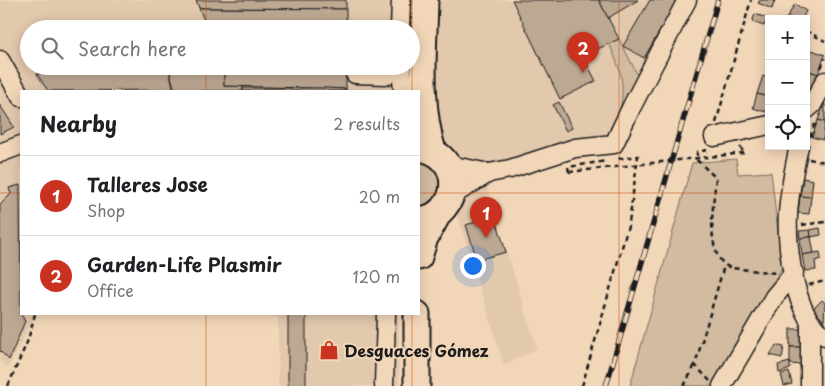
<!DOCTYPE html>
<meta charset="utf-8">
<style>
body{margin:0;font-family:"Playpen Sans",sans-serif;background:#f2f2f2;color:#202124}
.controls{position:absolute;right:15px;top:15px;display:grid;overflow:hidden;border-radius:0px;box-shadow:0 2px 12px #0003}
.controls button{width:45px;height:45px;display:grid;place-items:center;padding:0;border:0;border-bottom:1px solid #e0e0e0;background:#fff;color:#202124;font:25px sans-serif}
.you{position:absolute;left:472px;top:265px;width:18px;height:18px;margin:-12px;border:4px solid #fff;border-radius:50%;background:#1a73e8;box-shadow:0 0 0 8px #1a73e833}
.badge{display:grid;place-items:center;width:32px;height:32px;border-radius:50%;background:#c8321e;color:#fff;font-size:16px;font-weight:700}
.pin{position:absolute;translate:-50% -41px;filter:drop-shadow(0 1px 2px #0008)}
.pin::after{content:'';position:absolute;top:26px;width:18px;height:15px;background:inherit;clip-path:polygon(0 0,100% 0,50% 100%)}
.list{margin:0;padding:0;list-style:none}
h2{display:flex;justify-content:space-between;align-items:center;height:65px;margin:0;padding:0 20px;font-size:21px}
h2 small{font-size:16px;font-weight:400;color:#757577}
.list li{display:grid;grid-template-columns:32px 1fr auto;gap:15px;align-items:center;box-sizing:border-box;height:80px;padding:0 20px;border-top:1px solid #e0e0e0}
.list b{display:block;font-size:19px;white-space:nowrap}
.list p{margin:0;font-size:16px;white-space:nowrap;color:#757577}
.list em{font-size:16px;font-style:normal;color:#757577}
.icon{flex:none;width:28px;height:28px;fill:none;stroke:currentColor;stroke-width:2;stroke-linecap:round;stroke-linejoin:round}
.map{position:relative;flex:none;width:825px;height:386px;overflow:hidden}
.search{position:absolute;background:#fff;box-shadow:0 2px 12px #0003;left:20px;top:20px;width:400px;height:55px;display:flex;align-items:center;gap:12px;box-sizing:border-box;padding:0 18px;border-radius:28px;color:#757577;font-size:19px}
.panel{position:absolute;background:#fff;box-shadow:0 2px 12px #0003;left:20px;top:90px;width:400px;height:225px;border-radius:0px}
.map>svg:first-child{display:block}
.built{fill:#e2c8ad;fill-rule:evenodd}
.green{fill:#d2bba1;stroke:#776c5e}
.building{fill:#bda892;stroke:#1c1c1c}
.lines{fill:none;stroke-linecap:round;stroke-linejoin:round}
.minor-casing{stroke:#1c1c1c;stroke-width:21}
.highway-casing{stroke:#1c1c1c;stroke-width:29}
.path{stroke:#1c1c1c;stroke-width:2.5;stroke-dasharray:5 4;stroke-linecap:butt}
.minor{stroke:#f2d6b8;stroke-width:18}
.highway{stroke:#f2d6b8;stroke-width:25}
.rail-casing{stroke:#1c1c1c;stroke-width:5.5}
.rail{stroke:#f2d6b8;stroke-width:4;stroke-dasharray:11;stroke-linecap:butt}
.path-bridge{stroke:#1c1c1c;stroke-width:2.5;stroke-dasharray:5 4;stroke-linecap:butt}
.grid{fill:none;stroke:#c9500e;stroke-width:1;stroke-opacity:0.55}
.labels{text-anchor:middle;dominant-baseline:central;stroke-width:4;stroke-linejoin:round;paint-order:stroke}
.poi-label{font-size:16px;font-weight:bold;fill:#1c1c1c;stroke:#f2d6b8;text-anchor:start}
</style>
<div class="map">
<svg width="825" height="386" viewBox="0 0 825 386">
<rect width="100%" height="100%" fill="#f2d6b8"/>
<filter id="ink" filterUnits="userSpaceOnUse"><feTurbulence type="fractalNoise" baseFrequency=".02" numOctaves="2"/><feDisplacementMap in="SourceGraphic" scale="10" xChannelSelector="R" yChannelSelector="G"/><feConvolveMatrix kernelMatrix="1 2 1 2 8 2 1 2 1" color-interpolation-filters="sRGB"/></filter>
<g filter="url(#ink)">
<g class="built">
<path d="M 0,0 L 693,0 L 614,139 L 492,181 L 487,188 L 537,349 L 504,365 L 457,214 L 419,228 L 419,91 L 21,91 L 21,314 L 36,314 L 8,368 L 0,361 ZM 29,29 L 411,29 L 411,66 L 29,66 Z"/>
<path d="M 263,314 L 399,314 L 399,386 L 278,386 L 278,317 Z"/>
</g>
<g class="green">
<path d="M 619,39 L 639,78 L 619,118 C 625,82 623,76 609,43 Z"/>
<path d="M 736,159 L 738,174 L 771,172 L 782,268 L 712,386 L 630,386 L 692,163 Z"/>
<path d="M 419,161 C 446,164 446,197 421,206 L 419,206 Z"/>
</g>
<g class="building">
<path d="M 196,0 L 346,0 L 346,9 L 199,8 Z"/>
<path d="M 512,0 L 599,0 L 619,39 L 583,56 L 596,81 L 560,99 Z"/>
<path d="M 599,0 L 638,0 L 608,18 Z"/>
<path d="M 650,0 L 678,0 L 644,58 L 623,46 Z"/>
<path d="M 760,0 L 775,0 L 772,9 L 758,3 Z"/>
<path d="M 795,4 L 806,11 L 802,19 L 786,19 Z"/>
<path d="M 199,8 L 346,9 L 346,29 L 200,29 L 206,25 Z"/>
<path d="M 755,14 L 767,18 L 764,26 L 752,22 Z"/>
<path d="M 812,50 L 825,55 L 818,74 L 806,70 L 806,60 L 808,61 Z"/>
<path d="M 65,66 L 168,66 L 174,90 L 48,91 L 37,74 Z"/>
<path d="M 168,66 L 224,66 L 224,86 L 243,86 L 243,91 L 175,91 Z"/>
<path d="M 224,66 L 346,66 L 346,89 L 224,86 Z"/>
<path d="M 806,70 L 818,74 L 811,91 L 806,89 Z"/>
<path d="M 763,76 L 769,78 L 769,97 L 757,94 Z"/>
<path d="M 243,88 L 327,88 L 346,89 L 346,91 L 243,91 Z"/>
<path d="M 757,94 L 769,97 L 766,112 L 753,108 Z"/>
<path d="M 559,102 L 572,128 L 566,131 L 553,105 Z"/>
<path d="M 824,104 L 825,104 L 825,122 L 818,120 Z"/>
<path d="M 0,105 L 14,127 L 0,134 Z"/>
<path d="M 818,120 L 825,122 L 823,140 L 812,137 Z"/>
<path d="M 803,178 L 813,180 L 811,197 L 800,196 Z"/>
<path d="M 20,185 L 21,314 L 25,321 L 9,360 L 0,351 L 0,205 L 11,194 L 9,188 Z"/>
<path d="M 800,196 L 811,197 L 809,214 L 798,213 Z"/>
<path d="M 495,216 L 506,252 L 477,260 L 466,225 Z"/>
<path d="M 820,228 L 821,235 L 811,237 L 810,230 Z"/>
<path d="M 810,230 L 811,237 L 800,238 L 799,231 Z"/>
<path d="M 811,237 L 814,253 L 802,255 L 800,238 Z"/>
<path d="M 820,252 L 821,259 L 815,261 L 816,270 L 805,271 L 802,255 Z"/>
<path d="M 822,300 L 825,303 L 824,321 L 813,309 Z"/>
<rect x="288" y="314" width="18" height="72"/>
<rect x="790" y="329" width="14" height="18"/>
<path d="M 776,345 L 784,347 L 782,358 L 770,355 Z"/>
<path d="M 790,347 L 804,347 L 804,365 L 790,364 Z"/>
<path d="M 790,362 L 790,369 L 779,373 L 778,365 Z"/>
<path d="M 789,372 L 792,384 L 784,386 L 781,374 Z"/>
</g>
<g class="lines">
<defs>
<g id="minor">
<path d="M 400,29 L 401,0"/>
<path d="M 0,60 L 21,97"/>
<path d="M 355,66 L 355,74 L 387,75"/>
<path d="M 401,66 L 403,91"/>
<path d="M 806,110 L 812,105 L 825,81"/>
<path d="M 714,137 L 769,125"/>
<path d="M 799,146 C 794,169 789,192 788,215 C 786,247 795,320 825,336"/>
<path d="M 0,153 L 21,145"/>
<path d="M 446,162 L 459,167 L 489,173"/>
<path d="M 451,196 L 489,173 L 510,169 L 575,148 L 614,144 L 632,106 L 687,0"/>
<path d="M 810,324 L 810,386"/>
<path d="M 384,386 L 386,314"/>
<path d="M 722,386 L 774,297 L 794,273"/>
</g>
<g id="highway">
<path d="M 425,0 C 424,50 418,103 433,151"/>
<path d="M 419,148 C 464,153 464,215 419,220"/>
<path d="M 419,257 L 425,238 L 440,211"/>
<path d="M 417,386 L 417,314"/>
</g>
</defs>
<use href="#minor" class="minor-casing"/>
<use href="#highway" class="highway-casing"/>
<g class="path">
<path d="M 806,31 L 825,41"/>
<path d="M 821,68 L 825,58"/>
<path d="M 716,123 L 751,0"/>
<path d="M 810,137 L 816,121"/>
<path d="M 740,147 L 744,153"/>
<path d="M 707,150 L 697,152 L 697,160 L 716,178 C 714,200 703,258 731,268 L 777,273"/>
<path d="M 809,159 L 825,162"/>
<path d="M 569,172 L 568,167 L 606,161"/>
<path d="M 802,225 L 825,222"/>
<path d="M 809,285 L 825,281"/>
<path d="M 710,381 L 695,365 L 724,266"/>
<path d="M 8,386 L 28,340 L 35,314"/>
<path d="M 582,386 L 629,223 L 638,156 L 617,159"/>
<path d="M 684,386 L 695,365"/>
</g>
<use href="#minor" class="minor"/>
<use href="#highway" class="highway"/>
<defs>
<path id="rail" d="M 606,386 L 718,0"/>
</defs>
<use href="#rail" class="rail-casing"/>
<use href="#rail" class="rail"/>
<path class="path-bridge" d="M 569,172 L 744,153"/>
</g>
</g>
<path class="grid" d="M 206,0 L 206,29M 412,0 L 412,91M 619,0 L 619,386M 206,66 L 206,91M 0,193 L 21,193M 419,193 L 825,193M 206,314 L 206,386M 412,314 L 412,386"/>
<defs>
<symbol id="shop-bare" viewBox="-9 -9 18 18"><path d="M-5-2.5h2.3a2.7 3.5 0 0 1 5.4 0H5L5.5 6h-11ZM-1.5-2.5h3a1.5 2.3 0 0 0-3 0Z" fill="#c8321e" stroke="#f2d6b8" stroke-width="2.5" paint-order="stroke"/></symbol>
</defs>
<g fill-rule="evenodd">
<use href="#shop-bare" x="315" y="336" width="28" height="28"/>
</g>
<g class="labels">
<g class="poi-label">
<text x="344" y="350">Desguaces Gómez</text>
</g>
</g>
</svg>
<div class="controls">
<button>+</button>
<button>−</button>
<button><svg class="icon" aria-label="locate" viewBox="0 0 24 24"><circle cx="12" cy="12" r="6"/><path d="M12 2v4M12 18v4M2 12h4M18 12h4"/></svg></button>
</div>
<div class="you"></div>
<div class="pin badge" style="left:486px;top:238px">1</div>
<div class="pin badge" style="left:583px;top:73px">2</div>
<div class="search"><svg class="icon" aria-label="search" viewBox="0 0 24 24"><circle cx="10" cy="10" r="6"/><path d="M15 15l6 6"/></svg>Search here</div>
<section class="panel">
<h2>Nearby<small>2 results</small></h2>
<ul class="list">
<li><span class="badge">1</span><div><b>Talleres Jose</b><p>Shop</p></div><em>20 m</em></li>
<li><span class="badge">2</span><div><b>Garden-Life Plasmir</b><p>Office</p></div><em>120 m</em></li>
</ul>
</section>
</div>
